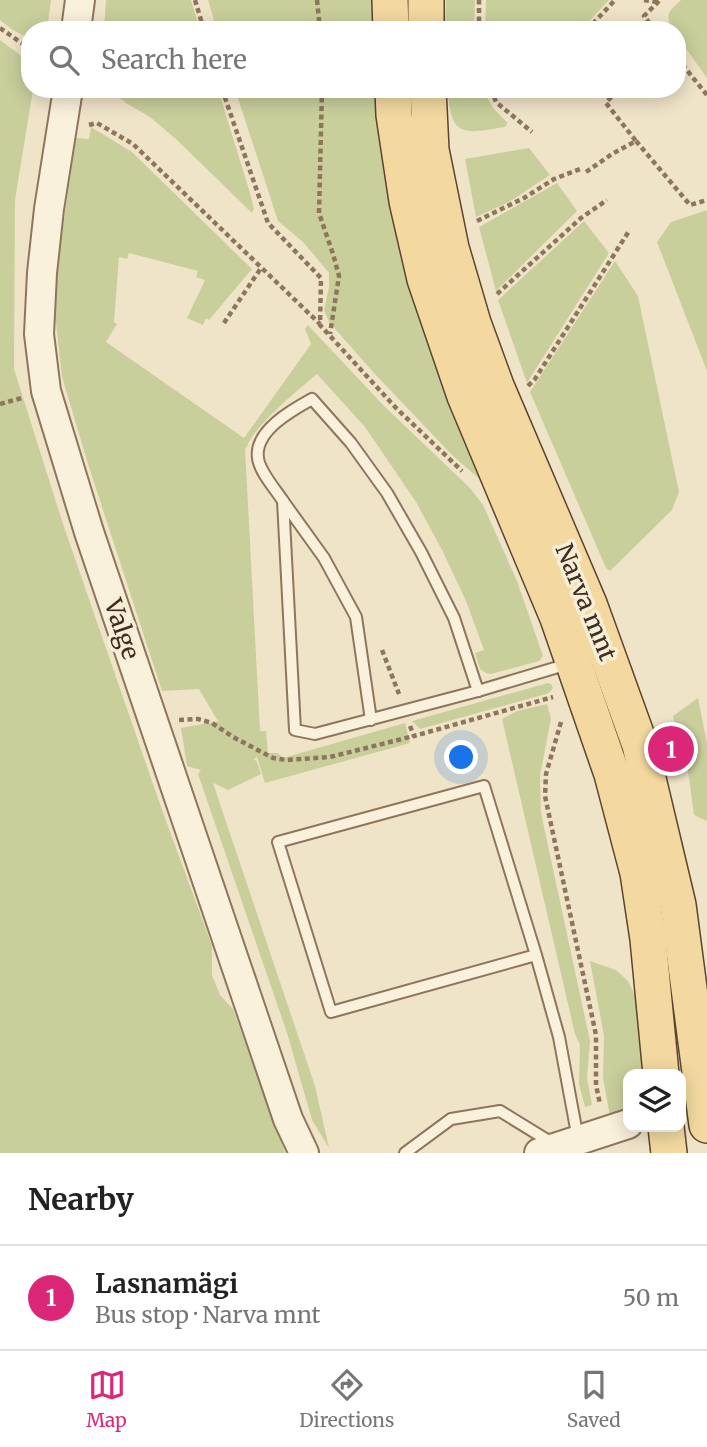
<!DOCTYPE html>
<meta charset="utf-8">
<style>
body{margin:0;font-family:Merriweather,serif;background:#f2f2f2;color:#222}
.controls{position:absolute;right:21px;bottom:21px;display:grid;overflow:hidden;border-radius:14px;box-shadow:0 4px 18px #0003}
.controls button{width:63px;height:63px;display:grid;place-items:center;padding:0;border:0;border-bottom:2px solid #e0e0e0;background:#fff;color:#222;font:35px sans-serif}
.you{position:absolute;left:462px;top:758px;width:24px;height:24px;margin:-18px;border:5px solid #fff;border-radius:50%;background:#1a73e8;box-shadow:0 0 0 10px #1a73e833}
.badge{display:grid;place-items:center;width:46px;height:46px;border-radius:50%;background:#db2777;color:#fff;font-size:23px;font-weight:700}
.pin{position:absolute;translate:-50% -50%;border:4px solid #fff;box-shadow:0 2px 7px #0006}
.list{margin:0;padding:0;list-style:none}
h2{display:flex;justify-content:space-between;align-items:center;height:91px;margin:0;padding:0 28px;font-size:30px}
h2 small{font-size:23px;font-weight:400;color:#767676}
.list li{display:grid;grid-template-columns:46px 1fr auto;gap:21px;align-items:center;box-sizing:border-box;height:105px;padding:0 28px;border-top:2px solid #e0e0e0}
.list b{display:block;font-size:26px;white-space:nowrap}
.list p{margin:0;font-size:23px;white-space:nowrap;color:#767676}
.list em{font-size:23px;font-style:normal;color:#767676}
.icon{flex:none;width:38px;height:38px;fill:none;stroke:currentColor;stroke-width:2;stroke-linecap:round;stroke-linejoin:round}
.map{position:relative;flex:none;width:707px;height:1153px;overflow:hidden}
.search{position:absolute;background:#fff;box-shadow:0 4px 18px #0003;left:21px;right:21px;top:21px;height:77px;display:flex;align-items:center;gap:18px;box-sizing:border-box;padding:0 24px;border-radius:28px;color:#767676;font-size:26px}
.sheet{height:196px;background:#fff}
nav{display:flex;justify-content:space-around;align-items:center;box-sizing:border-box;height:98px;border-top:2px solid #e0e0e0;background:#fff;font-size:19px;color:#767676}
nav a{display:grid;justify-items:center;gap:4px}
nav .on{color:#db2777}
.map>svg:first-child{display:block}
.green{fill:#c9cf9b}
.lines{fill:none;stroke-linecap:round;stroke-linejoin:round}
.service-casing{stroke:#8d765c;stroke-width:14}
.tertiary-casing{stroke:#8d765c;stroke-width:32}
.primary-casing{stroke:#5b4430;stroke-width:38}
.path{stroke:#8d765c;stroke-width:4.5;stroke-dasharray:5 3.5;stroke-linecap:butt}
.service{stroke:#faf1dc;stroke-width:10}
.tertiary{stroke:#faf1dc;stroke-width:28}
.primary{stroke:#f3d9a0;stroke-width:35}
.labels{text-anchor:middle;dominant-baseline:central;stroke-width:7;stroke-linejoin:round;paint-order:stroke}
.street-label{font-size:24px;fill:#3d2e20;stroke:#f7eed8}
</style>
<div class="map">
<svg width="707" height="1153" viewBox="0 0 707 1153">
<rect width="100%" height="100%" fill="#f0e4c8"/>
<g class="green">
<path d="M 0,0 L 51,0 L 48,22 L 43,30 L 30,30 L 30,36 L 22,35 L 13,30 L 0,20 Z"/>
<path d="M 106,0 L 191,0 L 200,30 L 104,30 Z"/>
<path d="M 208,0 L 372,0 L 373,30 L 217,30 Z"/>
<path d="M 446,0 L 475,0 L 474,30 L 445,30 Z"/>
<path d="M 486,0 L 609,0 L 581,30 L 485,30 Z"/>
<path d="M 681,0 L 707,0 L 707,78 L 677,36 L 677,30 L 673,30 C 664,13 669,12 681,0 Z"/>
<path d="M 0,40 L 20,55 L 30,69 L 30,89 L 33,90 L 15,200 L 14,369 L 63,524 L 161,807 L 212,946 L 212,975 L 220,995 L 233,1009 L 285,1153 L 0,1153 Z"/>
<path d="M 218,89 L 250,193 L 254,209 L 252,213 L 177,140 L 150,117 L 126,103 L 109,90 Z"/>
<path d="M 235,89 L 375,89 L 376,115 L 389,205 L 452,404 L 484,483 L 452,455 L 373,372 L 329,322 L 324,310 L 329,287 L 329,273 L 303,242 L 278,221 Z"/>
<path d="M 448,89 L 482,89 L 494,109 L 507,122 L 507,124 L 505,127 C 463,134 450,138 448,89 Z"/>
<path d="M 91,127 L 132,152 L 252,269 L 209,320 L 206,318 L 203,325 L 187,318 L 205,280 L 196,277 L 198,271 L 129,253 L 127,259 L 119,257 L 114,322 L 117,324 L 106,342 L 244,438 L 311,344 L 305,329 L 308,325 L 384,406 L 470,488 L 483,505 L 517,581 L 543,656 L 539,661 L 491,674 L 486,673 L 480,669 L 475,653 L 484,650 L 466,601 L 442,550 L 416,502 L 365,427 L 317,374 C 301,387 251,429 247,447 L 245,448 L 260,731 L 266,731 L 268,753 L 278,753 L 283,758 L 405,723 L 410,743 L 265,783 L 257,757 L 254,759 L 257,762 L 261,774 L 228,790 L 213,783 L 315,1086 L 329,1148 L 312,1120 L 287,1033 L 198,774 L 201,770 L 187,766 L 181,728 L 219,721 L 216,718 L 199,689 L 162,691 L 88,464 L 62,377 L 55,313 L 55,282 L 76,138 L 89,139 Z"/>
<path d="M 529,148 L 550,175 L 509,202 L 476,217 L 465,159 Z"/>
<path d="M 557,183 L 577,211 L 496,291 L 479,227 Z"/>
<path d="M 707,210 L 707,371 L 657,242 L 671,222 Z"/>
<path d="M 584,221 L 609,253 L 527,383 L 498,300 Z"/>
<path d="M 615,261 L 638,296 L 679,492 L 672,510 L 610,571 L 606,568 L 530,392 Z"/>
<path d="M 548,683 L 551,684 L 553,688 L 550,692 L 546,694 L 420,729 L 412,721 Z"/>
<path d="M 698,698 L 707,743 L 707,821 L 694,815 L 688,771 L 673,716 Z"/>
<path d="M 547,704 L 551,718 L 540,776 L 541,813 L 590,1041 L 587,1078 L 592,1105 L 585,1107 L 579,1084 L 580,1045 L 575,1034 L 502,719 L 517,711 Z"/>
<path d="M 590,961 L 616,970 L 628,981 L 635,995 L 643,1074 L 628,1074 L 628,1104 L 621,1111 L 610,1116 L 603,1078 L 604,1036 Z"/>
</g>
<g class="lines">
<defs>
<g id="service">
<path d="M 283,501 C 276,490 259,471 258,458 C 254,431 292,410 312,399 L 351,443 L 387,493 L 421,552 L 454,618 L 478,691 L 568,664"/>
<path d="M 371,720 L 356,617 L 324,558 L 283,501 L 295,730 L 315,734 L 478,691"/>
<path d="M 536,955 L 331,1012 L 278,842 L 484,786 L 536,955 L 559,1037 L 578,1139"/>
<path d="M 405,1153 L 451,1119 L 500,1111 L 552,1143"/>
</g>
<g id="tertiary">
<path d="M 76,30 L 80,0"/>
<path d="M 68,89 L 49,209 L 42,273 L 39,334 L 46,391 L 89,532 L 288,1119 L 304,1153"/>
<path d="M 539,1153 L 628,1124"/>
</g>
<g id="primary">
<path d="M 390,0 L 391,30"/>
<path d="M 426,30 L 426,0"/>
<path d="M 393,89 L 394,115 L 407,201 L 425,279 L 465,396 L 558,618 L 612,774 L 638,873 L 648,939 L 661,1074"/>
<path d="M 428,89 L 431,150 L 451,248 L 473,323 L 496,386 L 589,604 L 640,745 L 678,905 L 707,1125"/>
<path d="M 666,1127 L 669,1153"/>
</g>
</defs>
<use href="#service" class="service-casing"/>
<use href="#tertiary" class="tertiary-casing"/>
<use href="#primary" class="primary-casing"/>
<g class="path">
<path d="M 195,0 L 204,30"/>
<path d="M 317,0 L 320,30"/>
<path d="M 644,0 L 657,2"/>
<path d="M 0,28 L 30,49"/>
<path d="M 479,30 L 479,0"/>
<path d="M 587,30 L 615,0"/>
<path d="M 602,30 L 603,29"/>
<path d="M 655,30 L 644,16 L 660,0"/>
<path d="M 677,58 L 707,95"/>
<path d="M 222,89 L 268,223 L 321,278 L 320,325 L 396,408 L 462,471"/>
<path d="M 322,89 L 319,213 L 333,254 L 339,276 L 330,334"/>
<path d="M 491,89 L 496,102 L 532,132"/>
<path d="M 89,125 L 97,123 L 133,144 L 320,324"/>
<path d="M 636,141 L 690,205 L 707,200"/>
<path d="M 586,172 L 612,154 L 636,141 L 606,103 L 618,89"/>
<path d="M 477,221 L 524,198 L 554,179 L 583,168"/>
<path d="M 497,294 L 581,218 L 607,200"/>
<path d="M 224,323 L 261,268"/>
<path d="M 528,386 L 535,379 L 629,231"/>
<path d="M 0,404 L 22,398"/>
<path d="M 382,650 L 399,694"/>
<path d="M 179,720 L 198,719 L 212,723 L 233,737 L 273,758 L 287,760 L 330,757 L 414,736"/>
<path d="M 561,722 L 546,774 L 545,796 L 596,1035 L 596,1085 L 600,1104"/>
<path d="M 410,726 L 414,736 L 553,697"/>
</g>
<use href="#service" class="service"/>
<use href="#tertiary" class="tertiary"/>
<use href="#primary" class="primary"/>
</g>
<g class="labels">
<g class="street-label">
<text transform="translate(586 602) rotate(68)">Narva mnt</text>
<text transform="translate(122 629) rotate(71)">Valge</text>
</g>
</g>
</svg>
<div class="controls">
<button><svg class="icon" aria-label="layers" viewBox="0 0 24 24"><path d="M12 4l9 5-9 5-9-5zM3 14l9 5 9-5"/></svg></button>
</div>
<div class="you"></div>
<div class="pin badge" style="left:671px;top:749px">1</div>
<div class="search"><svg class="icon" aria-label="search" viewBox="0 0 24 24"><circle cx="10" cy="10" r="6"/><path d="M15 15l6 6"/></svg>Search here</div>
</div>
<section class="sheet">
<h2>Nearby<small></small></h2>
<ul class="list">
<li><span class="badge">1</span><div><b>Lasnamägi</b><p>Bus stop · Narva mnt</p></div><em>50 m</em></li>
</ul>
</section>
<nav>
<a class="on"><svg class="icon" aria-label="map" viewBox="0 0 24 24"><path d="M3 6l6-2 6 2 6-2v14l-6 2-6-2-6 2zM9 4v14M15 6v14"/></svg>Map</a>
<a><svg class="icon" aria-label="directions" viewBox="0 0 24 24"><path d="M12 3l9 9-9 9-9-9zM9 14v-3h6M13 9l2 2-2 2"/></svg>Directions</a>
<a><svg class="icon" aria-label="saved" viewBox="0 0 24 24"><path d="M7 4h10v16l-5-4-5 4z"/></svg>Saved</a>
</nav>
